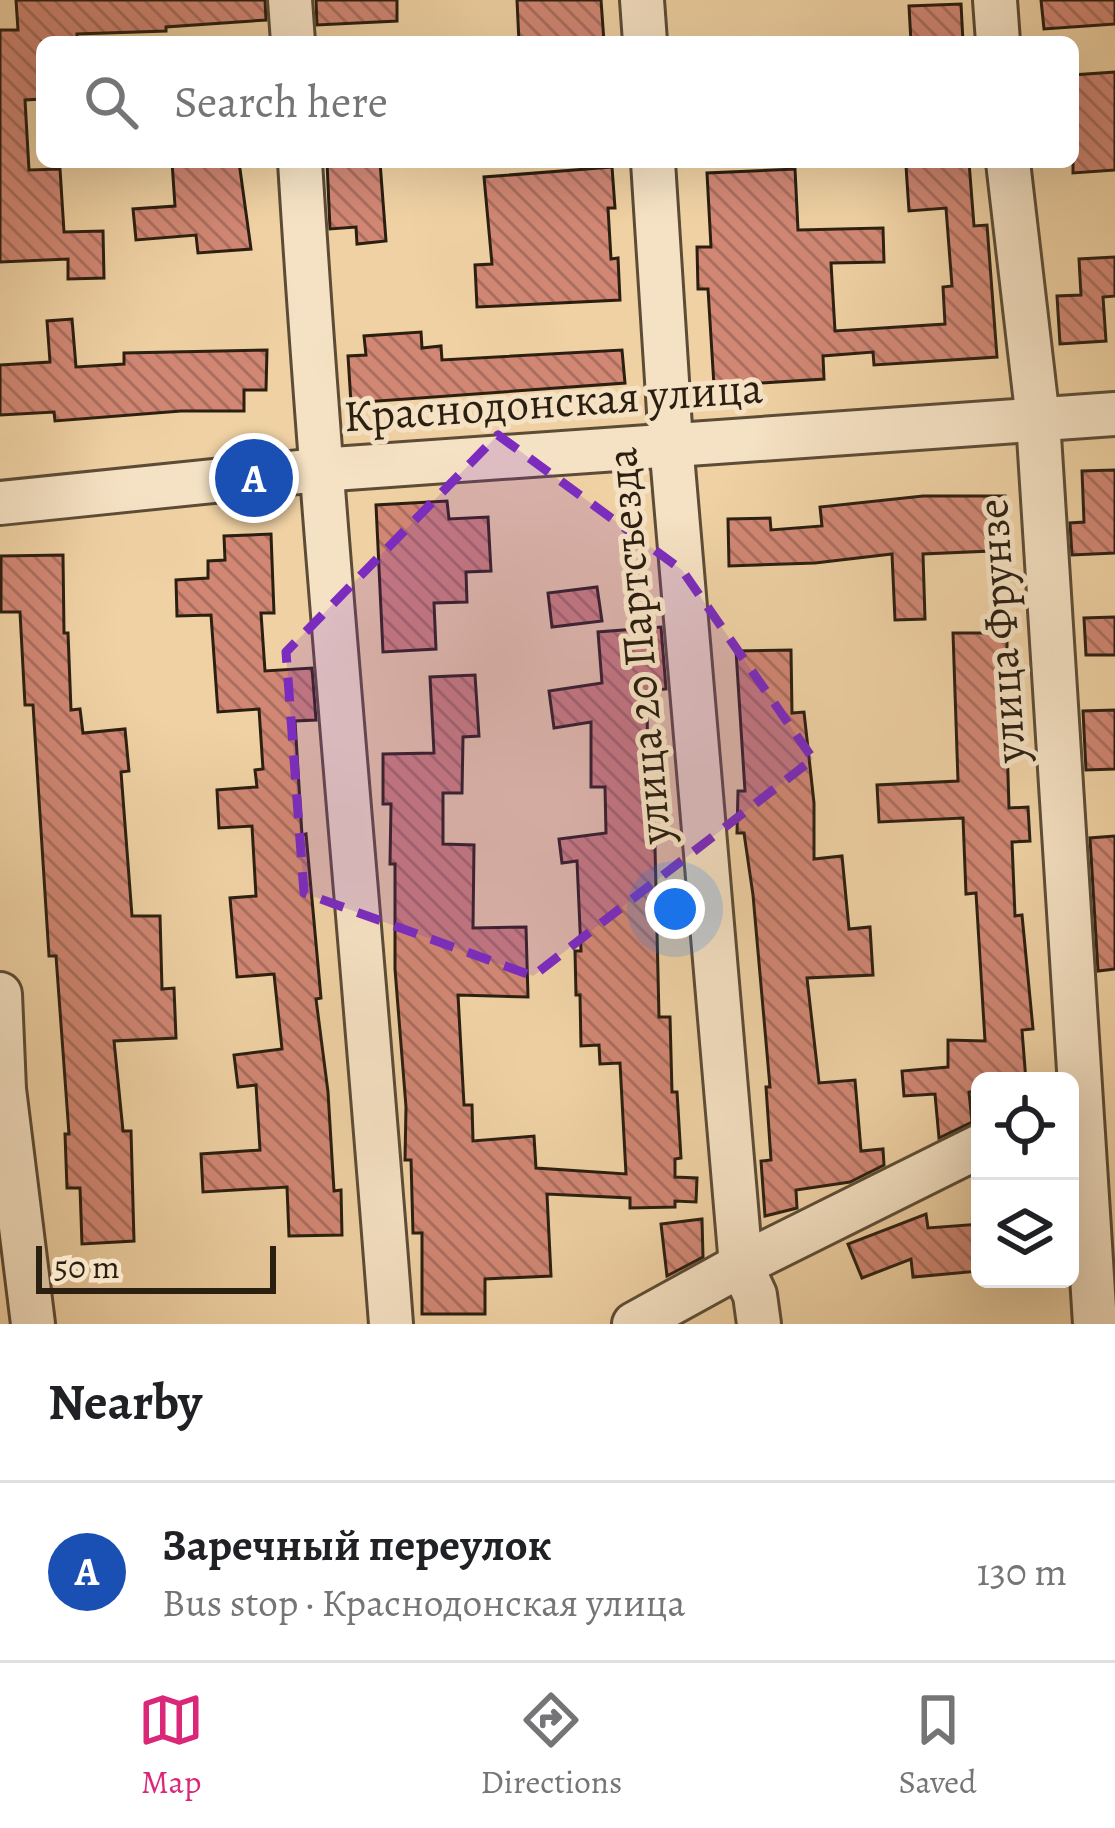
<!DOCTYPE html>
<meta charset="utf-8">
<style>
body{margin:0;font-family:Alegreya,serif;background:#f6f6f6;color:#202124}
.controls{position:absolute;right:36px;bottom:36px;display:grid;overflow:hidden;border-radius:18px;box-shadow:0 12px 48px #0002}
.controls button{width:108px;height:108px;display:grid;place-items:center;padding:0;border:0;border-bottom:3px solid #e0e0e0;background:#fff;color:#202124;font:60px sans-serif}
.scale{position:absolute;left:36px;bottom:30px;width:240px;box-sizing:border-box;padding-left:12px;border:6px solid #2b1f11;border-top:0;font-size:33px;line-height:42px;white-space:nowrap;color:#2b1f11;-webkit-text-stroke:9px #f5e1c3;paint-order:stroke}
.you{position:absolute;left:675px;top:909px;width:42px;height:42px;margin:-30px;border:9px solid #fff;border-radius:50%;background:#1a73e8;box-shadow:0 0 0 18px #1a73e833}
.badge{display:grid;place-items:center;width:78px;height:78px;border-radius:50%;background:#db2777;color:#fff;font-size:39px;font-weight:700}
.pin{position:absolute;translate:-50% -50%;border:6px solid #fff;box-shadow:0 3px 12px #0006}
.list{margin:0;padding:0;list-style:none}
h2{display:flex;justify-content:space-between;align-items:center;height:156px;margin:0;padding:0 48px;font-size:51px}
h2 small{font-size:39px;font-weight:400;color:#757577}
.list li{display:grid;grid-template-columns:78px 1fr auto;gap:36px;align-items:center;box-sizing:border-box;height:180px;padding:0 48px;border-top:3px solid #e0e0e0}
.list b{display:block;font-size:45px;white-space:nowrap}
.list p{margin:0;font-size:39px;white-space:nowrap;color:#757577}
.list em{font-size:39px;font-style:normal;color:#757577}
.icon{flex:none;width:66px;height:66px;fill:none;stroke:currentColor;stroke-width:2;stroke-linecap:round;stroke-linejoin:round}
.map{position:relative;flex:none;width:1115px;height:1324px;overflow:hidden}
.search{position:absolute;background:#fff;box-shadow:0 12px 48px #0002;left:36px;right:36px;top:36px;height:132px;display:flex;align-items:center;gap:30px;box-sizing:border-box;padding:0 42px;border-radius:18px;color:#757577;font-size:45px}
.sheet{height:336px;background:#fff}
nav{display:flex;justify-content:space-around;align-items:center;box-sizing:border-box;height:168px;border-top:3px solid #e0e0e0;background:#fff;font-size:33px;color:#757577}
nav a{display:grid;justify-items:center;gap:6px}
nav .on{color:#db2777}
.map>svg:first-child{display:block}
.building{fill:url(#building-back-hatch);stroke:#2b1f11;stroke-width:3}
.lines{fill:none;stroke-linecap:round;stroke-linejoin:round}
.minor-casing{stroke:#5c4c36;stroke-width:48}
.minor{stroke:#f5e1c3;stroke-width:42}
.marked{fill:#7b2cbf;fill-opacity:0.2;stroke:#7b2cbf;stroke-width:9;stroke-dasharray:24 15;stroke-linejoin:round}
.labels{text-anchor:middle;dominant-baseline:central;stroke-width:10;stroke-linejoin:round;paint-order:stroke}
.street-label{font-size:45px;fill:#2b1f11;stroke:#f5e1c3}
</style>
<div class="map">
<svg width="1115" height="1324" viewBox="0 0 1115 1324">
<defs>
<pattern id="building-back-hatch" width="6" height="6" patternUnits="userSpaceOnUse" patternTransform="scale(3)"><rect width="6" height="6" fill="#d18774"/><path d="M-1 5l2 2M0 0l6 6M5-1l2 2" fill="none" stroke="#aa6e5e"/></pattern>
</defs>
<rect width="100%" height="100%" fill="#efd1a3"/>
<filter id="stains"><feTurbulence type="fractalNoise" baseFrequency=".00167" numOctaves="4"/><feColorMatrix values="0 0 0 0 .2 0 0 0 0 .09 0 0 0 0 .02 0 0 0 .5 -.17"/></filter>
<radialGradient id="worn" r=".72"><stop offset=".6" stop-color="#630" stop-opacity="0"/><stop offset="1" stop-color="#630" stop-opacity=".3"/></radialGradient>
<g class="building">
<path d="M 16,0 L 265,0 L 266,20 L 166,27 L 166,31 L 77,34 L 77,39 L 42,42 L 42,99 L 25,100 L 29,170 L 60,169 L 64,232 L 103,231 L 104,278 L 68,279 L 68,259 L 0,262 L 0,30 L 18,30 Z"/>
<path d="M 316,0 L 397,0 L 397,21 L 317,25 Z"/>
<path d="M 517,0 L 601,0 L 604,42 L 519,42 Z"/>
<path d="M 1041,0 L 1115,0 L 1115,24 L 1044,29 Z"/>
<path d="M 961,4 L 963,42 L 911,42 L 909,6 Z"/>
<path d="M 1115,72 L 1115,170 L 1073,173 L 1073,75 Z"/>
<path d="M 172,162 L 239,162 L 251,249 L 198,253 L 196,235 L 136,240 L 133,209 L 175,206 Z"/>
<path d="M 327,162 L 380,162 L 386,241 L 357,244 L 356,227 L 330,229 Z"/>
<path d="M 969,162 L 974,226 L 987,225 L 997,357 L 874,365 L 873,352 L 823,356 L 824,379 L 714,386 L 708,289 L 698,289 L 697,247 L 711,247 L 707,173 L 795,169 L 798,230 L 883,228 L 884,262 L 831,263 L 835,331 L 945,324 L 943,287 L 952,286 L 946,208 L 909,211 L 906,166 Z"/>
<path d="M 612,167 L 615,208 L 608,208 L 611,259 L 618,258 L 620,300 L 477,307 L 475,265 L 492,264 L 484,177 Z"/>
<path d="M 1115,257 L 1115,296 L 1103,297 L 1106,341 L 1060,344 L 1057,296 L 1081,295 L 1079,259 Z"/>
<path d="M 72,319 L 76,367 L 124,364 L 124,353 L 267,350 L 266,390 L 244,390 L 244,411 L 181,411 L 55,421 L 54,412 L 0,415 L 0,365 L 50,362 L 47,321 Z"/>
<path d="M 421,332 L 422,348 L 441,346 L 442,360 L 622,350 L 625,383 L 351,403 L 348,356 L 366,355 L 364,336 Z"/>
<path d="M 1115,470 L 1115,553 L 1072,555 L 1070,523 L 1084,522 L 1082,471 Z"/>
<path d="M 923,496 L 1005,496 L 1006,537 L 991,538 L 991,551 L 923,554 L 925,619 L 895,620 L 892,554 L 815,563 L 729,566 L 728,519 L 770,518 L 771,530 L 822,526 L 820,507 Z"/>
<path d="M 447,501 L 449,519 L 488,517 L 491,571 L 466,572 L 467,602 L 434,603 L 436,649 L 383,652 L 376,505 Z"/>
<path d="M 271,534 L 274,613 L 261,613 L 265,671 L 312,668 L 316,720 L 295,721 L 302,835 L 306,834 L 321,998 L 316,999 L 328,1092 L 334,1191 L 341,1190 L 342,1235 L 289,1236 L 287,1187 L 203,1192 L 201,1154 L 260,1150 L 256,1085 L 238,1087 L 234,1055 L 282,1049 L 274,974 L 237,977 L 230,898 L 256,896 L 252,826 L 219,828 L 217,790 L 257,787 L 255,770 L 263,769 L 259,709 L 218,712 L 211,615 L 177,616 L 176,580 L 208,578 L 208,561 L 225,560 L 224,536 Z"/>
<path d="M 63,555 L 64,633 L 68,633 L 71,710 L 80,709 L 83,733 L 125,729 L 129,771 L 121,772 L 132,916 L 160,916 L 162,989 L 174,988 L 176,1038 L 114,1041 L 123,1131 L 131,1131 L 134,1241 L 82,1244 L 80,1188 L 67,1188 L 65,1134 L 69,1134 L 56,956 L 49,956 L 33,705 L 25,705 L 20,612 L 1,612 L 1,556 Z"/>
<path d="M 597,587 L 602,621 L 552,627 L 548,593 Z"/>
<path d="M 1115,617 L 1115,655 L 1086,655 L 1084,618 Z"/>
<path d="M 661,627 L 666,689 L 647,691 L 648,805 L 654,804 L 659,1017 L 670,1017 L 672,1092 L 677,1092 L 681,1158 L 675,1159 L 675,1177 L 697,1178 L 696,1202 L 675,1201 L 675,1207 L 630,1208 L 630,1198 L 547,1194 L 551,1276 L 485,1279 L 485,1314 L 422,1314 L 422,1233 L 413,1233 L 411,1160 L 405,1160 L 406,1107 L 395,969 L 395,864 L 390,864 L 391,804 L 383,804 L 383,754 L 434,753 L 430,677 L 475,675 L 479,736 L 463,737 L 462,793 L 443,793 L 443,844 L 474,845 L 473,928 L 526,927 L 528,997 L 458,995 L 464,1105 L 472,1105 L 473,1141 L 534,1136 L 536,1168 L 626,1174 L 620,1063 L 600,1064 L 599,1045 L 581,1046 L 580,995 L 576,995 L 575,951 L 581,951 L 577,861 L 562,863 L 559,839 L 606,833 L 605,787 L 591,787 L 591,722 L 554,728 L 549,691 L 602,683 L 598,632 Z"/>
<path d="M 953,633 L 1007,633 L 1007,686 L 1017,686 L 1017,711 L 1006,711 L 1009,808 L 1028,807 L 1030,841 L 1012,842 L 1015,916 L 1022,915 L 1033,1029 L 1022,1030 L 1026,1081 L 980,1081 L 980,1091 L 969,1092 L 972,1122 L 939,1138 L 935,1094 L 904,1096 L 902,1071 L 948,1067 L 948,1040 L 985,1041 L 976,893 L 966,894 L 963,818 L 879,822 L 877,785 L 958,781 Z"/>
<path d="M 791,650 L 792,713 L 804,712 L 814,803 L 814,859 L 842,856 L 849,929 L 870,927 L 873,975 L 807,978 L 819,1083 L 855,1080 L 861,1151 L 883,1149 L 884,1165 L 850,1182 L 796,1190 L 797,1208 L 765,1216 L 761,1161 L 771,1160 L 766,1087 L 770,1087 L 753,895 L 744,833 L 737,833 L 738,791 L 745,791 L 736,651 Z"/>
<path d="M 1115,710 L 1115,769 L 1086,770 L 1083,711 Z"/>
<path d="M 1115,836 L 1115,969 L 1098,971 L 1090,838 Z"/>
<path d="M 926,1214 L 928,1228 L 980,1224 L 980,1271 L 913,1277 L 911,1259 L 862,1278 L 848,1244 Z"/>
<path d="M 702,1219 L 703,1257 L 667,1276 L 661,1224 Z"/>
</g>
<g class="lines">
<defs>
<g id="minor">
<path d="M 290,0 L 293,42"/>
<path d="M 642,0 L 645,42"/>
<path d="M 995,0 L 998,42"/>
<path d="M 300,162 C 324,550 362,937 391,1324"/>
<path d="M 653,162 L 671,443 L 741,1265 L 755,1295 L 759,1324"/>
<path d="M 1008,162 L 1038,420 L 1095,1324"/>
<path d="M 0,503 L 319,470 L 1115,414"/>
<path d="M 0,994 L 4,1089 L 33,1324"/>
<path d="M 634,1324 L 741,1265 L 980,1146"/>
</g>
</defs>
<use href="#minor" class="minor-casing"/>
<use href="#minor" class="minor"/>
</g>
<path class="marked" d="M 498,435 L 682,570 L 813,759 L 533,976 L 304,893 L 286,652 Z"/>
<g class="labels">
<g class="street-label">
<text transform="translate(553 402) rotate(-4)">Краснодонская улица</text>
<text transform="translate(1001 631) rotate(-94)">улица Фрунзе</text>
<text transform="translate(638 646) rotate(-95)">улица 20 Партсъезда</text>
</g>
</g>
<rect width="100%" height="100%" filter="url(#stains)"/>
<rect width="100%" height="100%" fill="url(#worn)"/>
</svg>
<div class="controls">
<button><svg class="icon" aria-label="locate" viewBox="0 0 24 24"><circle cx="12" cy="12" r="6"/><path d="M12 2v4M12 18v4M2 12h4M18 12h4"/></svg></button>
<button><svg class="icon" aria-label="layers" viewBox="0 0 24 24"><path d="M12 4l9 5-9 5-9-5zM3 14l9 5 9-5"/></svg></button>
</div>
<div class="scale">50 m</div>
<div class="you"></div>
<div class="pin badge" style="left:254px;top:478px;background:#1a4fb4">A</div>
<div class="search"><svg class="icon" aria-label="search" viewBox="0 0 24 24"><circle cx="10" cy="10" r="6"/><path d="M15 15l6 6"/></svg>Search here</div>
</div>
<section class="sheet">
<h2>Nearby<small></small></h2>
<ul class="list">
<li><span class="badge" style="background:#1a4fb4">A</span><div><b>Заречный переулок</b><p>Bus stop · Краснодонская улица</p></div><em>130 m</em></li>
</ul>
</section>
<nav>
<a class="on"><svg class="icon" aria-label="map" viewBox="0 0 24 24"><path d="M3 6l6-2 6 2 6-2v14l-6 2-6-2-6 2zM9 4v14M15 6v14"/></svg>Map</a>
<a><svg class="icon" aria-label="directions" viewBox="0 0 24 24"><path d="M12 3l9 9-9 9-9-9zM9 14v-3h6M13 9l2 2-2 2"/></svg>Directions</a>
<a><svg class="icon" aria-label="saved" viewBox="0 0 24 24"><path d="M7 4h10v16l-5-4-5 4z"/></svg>Saved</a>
</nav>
